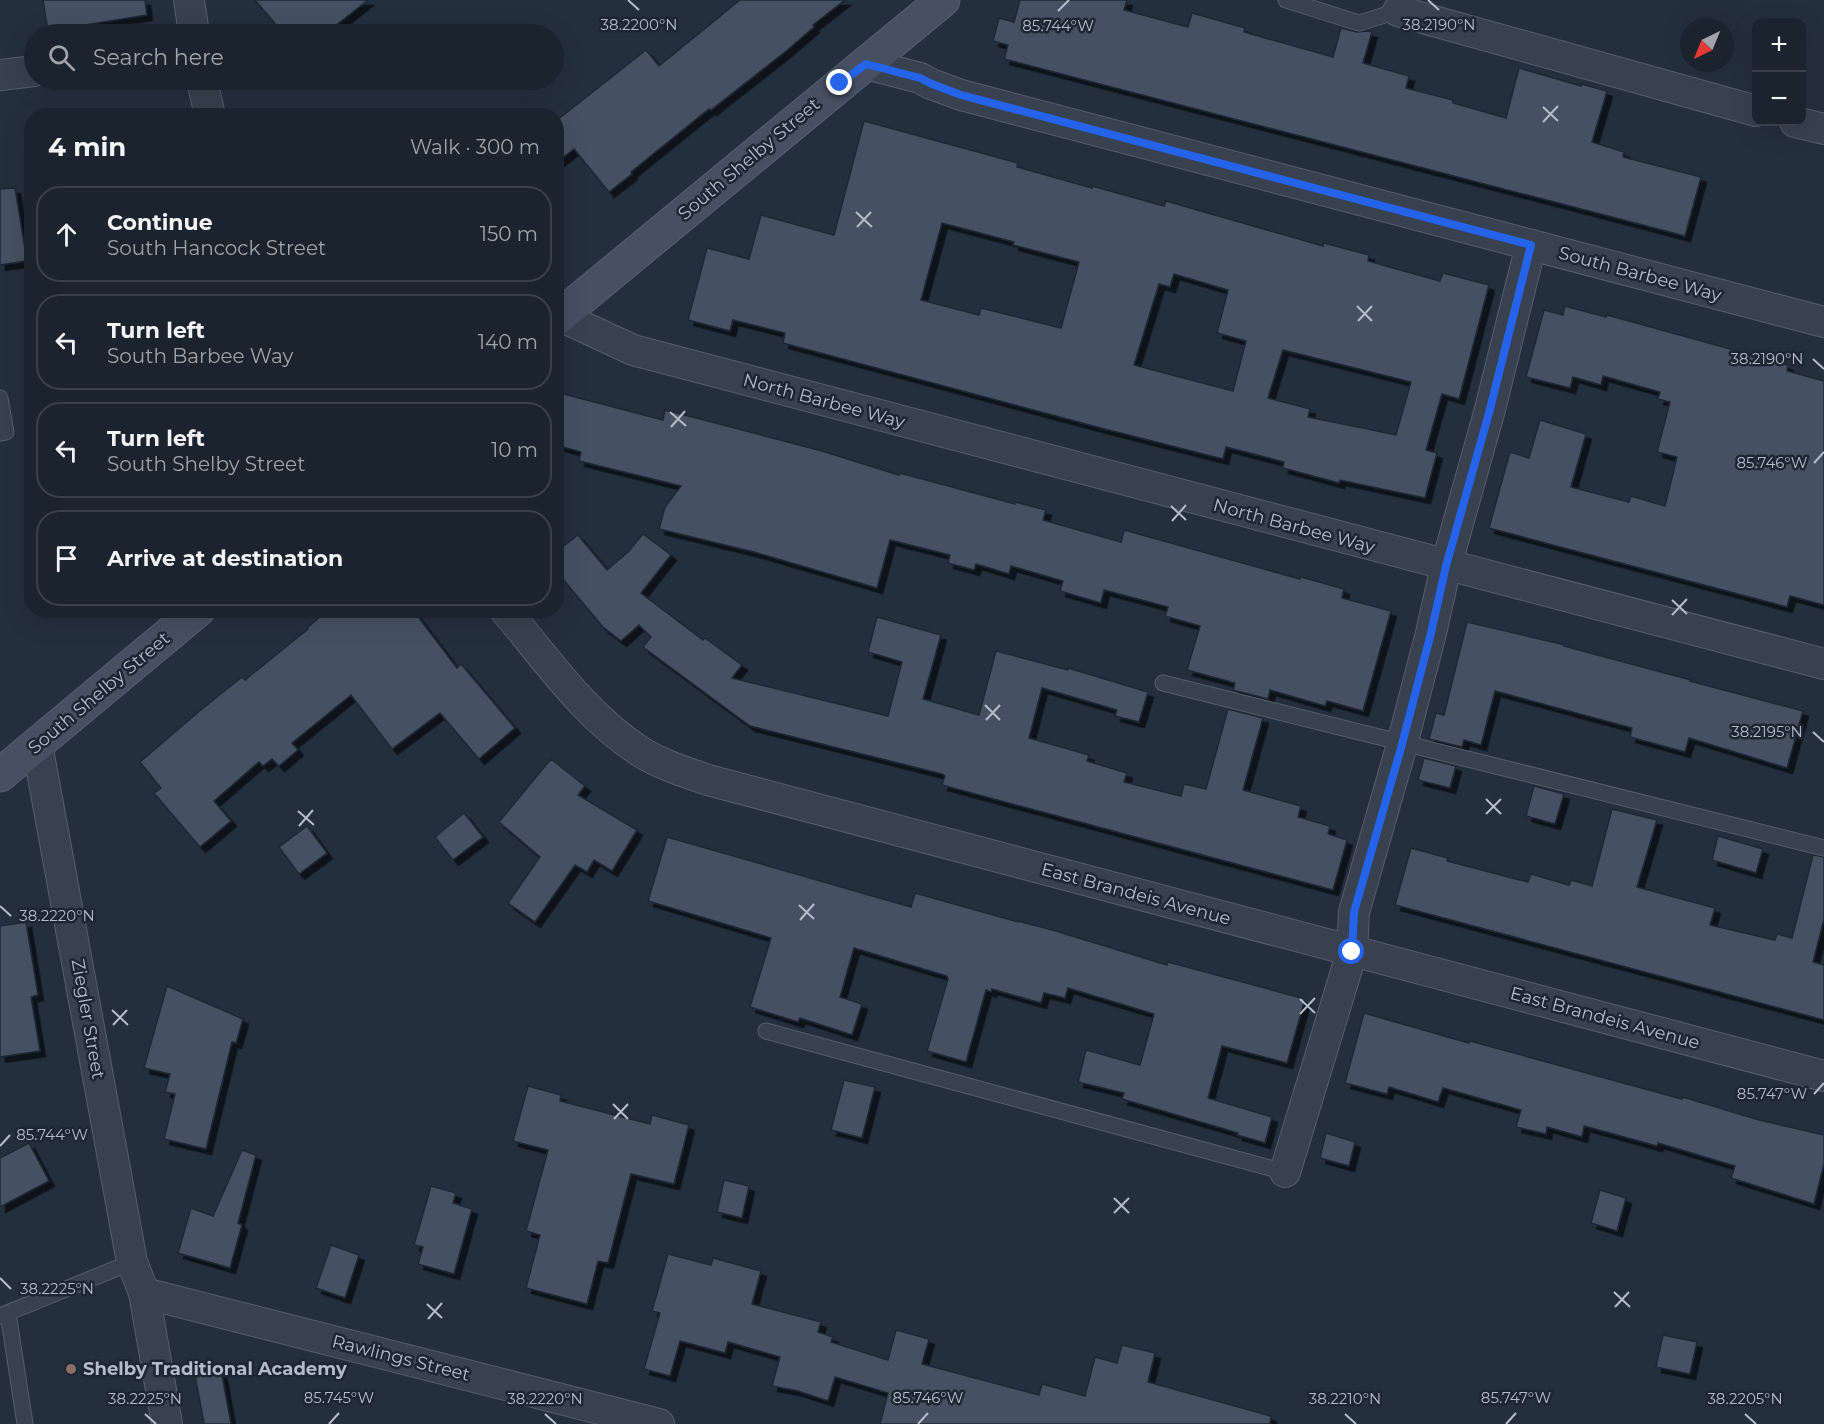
<!DOCTYPE html>
<meta charset="utf-8">
<style>
body{margin:0;font-family:Montserrat,sans-serif;background:#242b36;color:#f1f3f6}
.controls{position:absolute;right:18px;top:18px;display:grid;overflow:hidden;border-radius:12px;box-shadow:0 6px 24px #0002}
.controls button{width:54px;height:54px;display:grid;place-items:center;padding:0;border:0;border-bottom:2px solid #39404a;background:#1b232e;color:#f1f3f6;font:30px sans-serif}
.compass{position:absolute;left:1680px;top:18px;width:54px;height:54px;border-radius:50%;background:#1b232e;box-shadow:0 6px 24px #0002;rotate:223deg}
.stop{position:absolute;width:18px;height:18px;margin:-14px;border:4px solid #2563eb;border-radius:50%;background:#fff}
.stop.end{background:#2563eb;border-color:#fff;box-shadow:0 2px 6px #0008}
.list{margin:0;padding:0;list-style:none}
h2{display:flex;justify-content:space-between;align-items:center;height:78px;margin:0;padding:0 24px;font-size:26px}
h2 small{font-size:20px;font-weight:400;color:#a0a4aa}
.list li{display:grid;grid-template-columns:39px 1fr auto;gap:18px;align-items:center;box-sizing:border-box;height:96px;margin:0 12px 12px;padding:0 12px;border:2px solid #39404a;border-radius:24px}
.list b{display:block;font-size:22px;white-space:nowrap}
.list p{margin:0;font-size:20px;white-space:nowrap;color:#a0a4aa}
.list em{font-size:20px;font-style:normal;color:#a0a4aa}
.icon{flex:none;width:33px;height:33px;fill:none;stroke:currentColor;stroke-width:2;stroke-linecap:round;stroke-linejoin:round}
.map{position:relative;flex:none;width:1824px;height:1424px;overflow:hidden}
.search{position:absolute;background:#1b232e;box-shadow:0 6px 24px #0002;left:24px;top:24px;width:540px;height:66px;display:flex;align-items:center;gap:15px;box-sizing:border-box;padding:0 21px;border-radius:33px;color:#a0a4aa;font-size:22px}
.panel{position:absolute;background:#1b232e;box-shadow:0 6px 24px #0002;left:24px;top:108px;width:540px;height:510px;border-radius:24px}
.map>svg:first-child{display:block}
.building{fill:#455162;stroke:#1f2835;stroke-width:1.5;fill-rule:evenodd;filter:url(#shadow)}
.lines{fill:none;stroke-linecap:round;stroke-linejoin:round}
.service-casing{stroke:#565f6c;stroke-width:17}
.minor-casing{stroke:#565f6c;stroke-width:32}
.secondary-casing{stroke:#565f6c;stroke-width:35}
.service{stroke:#38414e;stroke-width:15}
.minor{stroke:#38414e;stroke-width:30}
.secondary{stroke:#465061;stroke-width:33}
.route{stroke:#2563eb;stroke-width:8}
.ticks{fill:none;stroke:#b4bcc9;stroke-width:2}
.education-dot{fill:#8d6e63;stroke:#1d2633;stroke-width:2}
.labels{text-anchor:middle;dominant-baseline:central;stroke-width:5;stroke-linejoin:round;paint-order:stroke}
.street-label{font-size:18px;fill:#b4bcc9;stroke:#1d2633}
.poi-label{font-size:18px;font-weight:bold;fill:#b4bcc9;stroke:#1d2633;text-anchor:start}
.ticks-label{font-size:15px;text-anchor:middle;fill:#b4bcc9;stroke:#1d2633;stroke-width:5;stroke-linejoin:round;paint-order:stroke}
</style>
<div class="map">
<svg width="1824" height="1424" viewBox="0 0 1824 1424">
<defs>
<filter id="shadow"><feDropShadow dx="5.5" dy="5.5" stdDeviation="0" flood-color="#0009"/></filter>
</defs>
<rect width="100%" height="100%" fill="#242f3e"/>
<g class="building">
<path d="M 43,0 L 145,0 L 147,15 L 48,31 Z"/>
<path d="M 255,0 L 368,0 L 325,34 L 284,34 Z"/>
<path d="M 740,0 L 845,0 L 813,25 L 814,27 L 785,52 L 711,110 L 709,109 L 631,172 L 632,174 L 609,192 L 574,149 L 556,163 L 556,121 L 646,50 L 659,66 Z"/>
<path d="M 1020,0 L 1127,0 L 1124,10 L 1188,27 L 1192,13 L 1245,28 L 1244,32 L 1333,57 L 1341,28 L 1357,32 L 1367,31 L 1372,32 L 1363,63 L 1409,76 L 1406,88 L 1453,100 L 1453,103 L 1506,118 L 1519,68 L 1581,86 L 1581,84 L 1607,91 L 1592,142 L 1624,152 L 1623,157 L 1701,177 L 1685,236 L 1004,59 L 1008,45 L 993,41 L 999,18 L 1014,22 Z"/>
<path d="M 864,121 L 1018,163 L 1017,167 L 1092,188 L 1092,186 L 1164,206 L 1166,201 L 1323,246 L 1324,243 L 1369,255 L 1368,261 L 1440,281 L 1443,273 L 1489,285 L 1459,399 L 1442,394 L 1426,450 L 1437,453 L 1425,498 L 1340,480 L 1339,483 L 1283,468 L 1284,462 L 1226,447 L 1223,459 L 1101,428 L 783,343 L 785,333 L 733,320 L 730,331 L 688,320 L 707,248 L 749,259 L 761,215 L 834,235 ZM 942,223 L 1014,242 L 1013,245 L 1079,262 L 1061,328 L 981,308 L 979,315 L 921,300 ZM 1174,274 L 1228,290 L 1217,333 L 1246,341 L 1233,391 L 1134,365 L 1159,284 L 1170,287 ZM 1283,350 L 1411,382 L 1396,435 L 1308,417 L 1310,409 L 1268,398 Z"/>
<path d="M 15,188 L 27,261 L 0,265 L 0,189 Z"/>
<path d="M 1565,306 L 1606,317 L 1607,315 L 1788,365 L 1787,371 L 1824,381 L 1824,605 L 1790,596 L 1787,607 L 1489,528 L 1510,452 L 1529,458 L 1540,420 L 1586,434 L 1571,487 L 1629,502 L 1631,496 L 1665,506 L 1677,457 L 1657,452 L 1670,402 L 1658,399 L 1660,392 L 1603,376 L 1601,385 L 1573,377 L 1570,388 L 1526,377 L 1544,310 L 1563,315 Z"/>
<path d="M 556,392 L 663,420 L 665,410 L 700,419 L 822,451 L 899,475 L 900,473 L 1015,504 L 1015,502 L 1046,510 L 1043,520 L 1121,542 L 1124,530 L 1300,579 L 1301,577 L 1344,589 L 1342,598 L 1391,611 L 1363,711 L 1327,701 L 1325,706 L 1270,690 L 1268,699 L 1233,690 L 1235,683 L 1187,670 L 1200,626 L 1165,616 L 1168,607 L 1104,590 L 1101,603 L 1060,591 L 1063,581 L 1011,566 L 1009,574 L 976,564 L 974,570 L 948,563 L 950,555 L 890,540 L 877,588 L 754,552 L 659,529 L 665,507 L 681,486 L 579,461 L 581,452 L 556,445 Z"/>
<path d="M 643,534 L 671,555 L 641,593 L 703,640 L 705,638 L 742,665 L 732,678 L 888,716 L 902,662 L 868,652 L 877,617 L 941,635 L 923,699 L 979,715 L 996,651 L 1068,670 L 1068,668 L 1148,692 L 1139,722 L 1115,716 L 1117,710 L 1042,688 L 1029,738 L 1089,755 L 1087,761 L 1127,773 L 1124,782 L 1181,796 L 1184,784 L 1206,789 L 1228,709 L 1263,718 L 1243,790 L 1301,806 L 1298,817 L 1330,826 L 1328,834 L 1347,840 L 1333,890 L 942,785 L 945,776 L 942,774 L 750,726 L 643,647 L 651,637 L 639,625 L 621,641 L 603,627 L 556,571 L 556,552 L 578,535 L 607,570 L 628,552 Z"/>
<path d="M 328,610 L 413,610 L 457,668 L 461,664 L 515,728 L 479,759 L 440,713 L 392,749 L 351,695 L 292,743 L 298,750 L 279,766 L 272,759 L 263,766 L 259,762 L 214,801 L 231,821 L 200,847 L 154,793 L 161,788 L 140,762 L 202,709 L 242,677 L 245,680 L 308,629 L 307,628 Z"/>
<path d="M 1467,622 L 1565,645 L 1564,646 L 1691,680 L 1690,681 L 1803,711 L 1787,768 L 1689,738 L 1685,752 L 1630,737 L 1632,728 L 1495,691 L 1481,745 L 1464,740 L 1462,747 L 1429,739 L 1436,713 L 1444,715 Z"/>
<path d="M 1424,758 L 1456,766 L 1450,788 L 1418,780 Z"/>
<path d="M 551,759 L 585,786 L 578,795 L 637,830 L 612,871 L 594,860 L 587,872 L 575,865 L 535,922 L 508,903 L 540,857 L 499,822 Z"/>
<path d="M 1534,786 L 1564,794 L 1555,824 L 1526,816 Z"/>
<path d="M 1612,809 L 1657,820 L 1637,887 L 1715,908 L 1710,925 L 1775,940 L 1777,934 L 1792,938 L 1813,855 L 1824,857 L 1824,919 L 1813,962 L 1824,965 L 1824,1020 L 1395,905 L 1411,848 L 1448,858 L 1447,861 L 1512,878 L 1528,882 L 1531,874 L 1569,885 L 1571,880 L 1592,886 Z"/>
<path d="M 464,813 L 483,837 L 453,860 L 435,837 Z"/>
<path d="M 307,826 L 327,853 L 299,874 L 279,847 Z"/>
<path d="M 1718,836 L 1763,849 L 1756,873 L 1712,860 Z"/>
<path d="M 667,837 L 911,907 L 915,893 L 1018,922 L 1018,921 L 1056,931 L 1167,965 L 1168,962 L 1305,999 L 1287,1063 L 1222,1046 L 1208,1098 L 1272,1117 L 1265,1143 L 1237,1135 L 1238,1133 L 1122,1099 L 1124,1093 L 1078,1082 L 1086,1050 L 1140,1065 L 1154,1014 L 1068,988 L 1065,998 L 1044,993 L 1041,1003 L 992,989 L 991,992 L 986,990 L 966,1062 L 927,1051 L 948,979 L 947,976 L 854,948 L 840,997 L 862,1004 L 852,1035 L 800,1018 L 798,1022 L 750,1007 L 771,938 L 648,901 Z"/>
<path d="M 26,922 L 38,995 L 31,997 L 40,1051 L 0,1057 L 0,926 Z"/>
<path d="M 167,986 L 243,1019 L 236,1043 L 232,1042 L 206,1149 L 164,1139 L 175,1094 L 165,1092 L 170,1074 L 144,1068 Z"/>
<path d="M 1364,1013 L 1469,1043 L 1470,1041 L 1682,1099 L 1683,1097 L 1759,1120 L 1824,1135 L 1824,1164 L 1814,1204 L 1731,1178 L 1735,1166 L 1658,1143 L 1657,1146 L 1584,1126 L 1582,1137 L 1547,1127 L 1546,1134 L 1516,1127 L 1521,1110 L 1443,1088 L 1438,1102 L 1389,1087 L 1387,1094 L 1345,1083 Z"/>
<path d="M 844,1080 L 875,1087 L 862,1138 L 831,1130 Z"/>
<path d="M 528,1086 L 561,1095 L 560,1101 L 650,1124 L 652,1115 L 689,1125 L 674,1184 L 631,1174 L 608,1263 L 598,1261 L 587,1304 L 526,1288 L 540,1235 L 526,1231 L 548,1150 L 513,1141 Z"/>
<path d="M 1326,1133 L 1355,1142 L 1349,1166 L 1320,1158 Z"/>
<path d="M 29,1143 L 49,1181 L 0,1207 L 0,1158 Z"/>
<path d="M 242,1150 L 256,1155 L 238,1223 L 242,1225 L 230,1268 L 178,1253 L 191,1208 L 213,1216 Z"/>
<path d="M 724,1180 L 749,1186 L 742,1218 L 717,1212 Z"/>
<path d="M 431,1186 L 456,1193 L 453,1203 L 472,1209 L 454,1274 L 418,1264 L 423,1247 L 414,1245 Z"/>
<path d="M 1600,1190 L 1626,1198 L 1617,1231 L 1591,1223 Z"/>
<path d="M 331,1245 L 359,1255 L 345,1298 L 316,1288 Z"/>
<path d="M 668,1254 L 711,1265 L 713,1258 L 761,1271 L 752,1304 L 821,1322 L 818,1332 L 833,1337 L 831,1342 L 888,1360 L 896,1330 L 929,1339 L 922,1364 L 1039,1395 L 1042,1384 L 1085,1396 L 1095,1357 L 1117,1363 L 1122,1345 L 1155,1353 L 1148,1382 L 1271,1416 L 1270,1424 L 880,1424 L 888,1393 L 835,1377 L 828,1401 L 798,1391 L 772,1386 L 780,1357 L 728,1342 L 725,1353 L 680,1341 L 670,1376 L 644,1369 L 660,1313 L 652,1311 Z"/>
<path d="M 1663,1335 L 1697,1342 L 1690,1374 L 1656,1367 Z"/>
<path d="M 221,1370 L 231,1424 L 204,1424 L 195,1375 Z"/>
</g>
<g class="lines">
<defs>
<g id="service">
<path d="M 1286,0 L 1359,23 L 1398,11 L 1401,8"/>
<path d="M 0,398 L 6,432 L 0,433"/>
<path d="M 1163,683 L 1824,848"/>
<path d="M 766,1031 L 1285,1172"/>
<path d="M 8,1313 L 25,1424"/>
<path d="M 0,1316 L 132,1262"/>
</g>
<g id="minor">
<path d="M 189,0 L 194,34"/>
<path d="M 1398,11 L 1756,111"/>
<path d="M 866,64 L 920,78 L 931,84 L 961,95 L 1824,322"/>
<path d="M 0,75 L 34,71"/>
<path d="M 202,80 L 210,116"/>
<path d="M 1795,122 L 1824,129"/>
<path d="M 560,316 L 633,350 L 1824,664"/>
<path d="M 505,610 C 547,660 586,717 641,752 C 662,765 685,772 708,780 L 1824,1076"/>
<path d="M 37,744 L 132,1262 L 144,1293 L 167,1424"/>
<path d="M 1285,1172 L 1352,952 L 1354,912 L 1401,748 L 1431,633 L 1446,566 L 1489,413 L 1531,245"/>
<path d="M 144,1293 L 659,1424"/>
</g>
<g id="secondary">
<path d="M 556,319 L 943,0"/>
<path d="M 0,775 L 198,610"/>
</g>
</defs>
<use href="#service" class="service-casing"/>
<use href="#minor" class="minor-casing"/>
<use href="#secondary" class="secondary-casing"/>
<use href="#service" class="service"/>
<use href="#minor" class="minor"/>
<use href="#secondary" class="secondary"/>
</g>
<g class="lines">
<path class="route" d="M 840,83 L 866,64 L 920,78 L 932,84 L 961,95 L 1531,245 L 1489,413 L 1446,566 L 1431,633 L 1401,748 L 1354,912 L 1352,952"/>
</g>
<path class="ticks" d="M 628,0 L 639,10M 1428,0 L 1439,10M 1058,11 L 1069,0M 1543,107 L 1558,121M 1543,122 L 1558,106M 856,212 L 872,227M 857,227 L 871,212M 1357,306 L 1372,321M 1358,321 L 1372,306M 1813,359 L 1824,369M 670,412 L 686,426M 671,427 L 685,411M 1814,463 L 1824,452M 1171,506 L 1186,520M 1172,521 L 1186,505M 1672,600 L 1687,614M 1672,615 L 1687,599M 985,705 L 1000,720M 986,720 L 1000,705M 1813,732 L 1824,742M 1486,799 L 1501,814M 298,811 L 314,825M 1486,814 L 1501,799M 299,826 L 313,810M 799,905 L 814,919M 0,906 L 11,916M 800,920 L 814,904M 1300,999 L 1315,1013M 112,1010 L 128,1025M 1300,1014 L 1315,998M 113,1025 L 127,1010M 1814,1094 L 1824,1083M 613,1104 L 628,1119M 614,1119 L 628,1104M 0,1146 L 10,1135M 1114,1198 L 1129,1213M 1114,1213 L 1129,1198M 0,1278 L 11,1289M 1614,1292 L 1630,1307M 427,1304 L 442,1318M 1615,1307 L 1629,1292M 428,1319 L 442,1303M 145,1414 L 156,1424M 545,1414 L 556,1424M 1345,1414 L 1356,1424M 1745,1414 L 1756,1424M 329,1424 L 339,1413M 918,1424 L 928,1413M 1506,1424 L 1516,1413"/>
<circle class="education-dot" cx="71" cy="1369" r="6"/>
<g class="labels">
<g class="street-label">
<text transform="translate(749 159) rotate(-40)">South Shelby Street</text>
<text transform="translate(1640 274) rotate(15)">South Barbee Way</text>
<text transform="translate(824 401) rotate(15)">North Barbee Way</text>
<text transform="translate(1294 526) rotate(15)">North Barbee Way</text>
<text transform="translate(99 693) rotate(-40)">South Shelby Street</text>
<text transform="translate(1136 894) rotate(15)">East Brandeis Avenue</text>
<text transform="translate(1605 1018) rotate(15)">East Brandeis Avenue</text>
<text transform="translate(88 1019) rotate(80)">Ziegler Street</text>
<text transform="translate(401 1358) rotate(14)">Rawlings Street</text>
</g>
<g class="poi-label">
<text x="83" y="1369">Shelby Traditional Academy</text>
</g>
</g>
<g class="ticks-label">
<text x="639" y="30">38.2200°N</text>
<text x="1439" y="30">38.2190°N</text>
<text x="1058" y="31">85.744°W</text>
<text x="1767" y="364">38.2190°N</text>
<text x="1772" y="468">85.746°W</text>
<text x="1767" y="737">38.2195°N</text>
<text x="57" y="921">38.2220°N</text>
<text x="1772" y="1099">85.747°W</text>
<text x="52" y="1140">85.744°W</text>
<text x="57" y="1294">38.2225°N</text>
<text x="339" y="1403">85.745°W</text>
<text x="928" y="1403">85.746°W</text>
<text x="1516" y="1403">85.747°W</text>
<text x="145" y="1404">38.2225°N</text>
<text x="545" y="1404">38.2220°N</text>
<text x="1345" y="1404">38.2210°N</text>
<text x="1745" y="1404">38.2205°N</text>
</g>
</svg>
<div class="controls">
<button>+</button>
<button>−</button>
</div>
<svg class="compass" viewBox="-18 -18 36 36"><path d="M0-13l5 13h-10z" fill="#e53935"/><path d="M0 13l5-13h-10z" fill="#a0a4aa"/></svg>
<div class="stop" style="left:1352px;top:952px"></div>
<div class="stop end" style="left:840px;top:83px"></div>
<div class="search"><svg class="icon" aria-label="search" viewBox="0 0 24 24"><circle cx="10" cy="10" r="6"/><path d="M15 15l6 6"/></svg>Search here</div>
<section class="panel">
<h2>4 min<small>Walk · 300 m</small></h2>
<ul class="list">
<li><svg class="icon" aria-label="ahead" viewBox="0 0 24 24"><path d="M12 20V5M6 11l6-6 6 6"/></svg><div><b>Continue</b><p>South Hancock Street</p></div><em>150 m</em></li>
<li><svg class="icon" aria-label="left" viewBox="0 0 24 24"><path d="M17 20v-9H6M10 6l-5 5 5 5"/></svg><div><b>Turn left</b><p>South Barbee Way</p></div><em>140 m</em></li>
<li><svg class="icon" aria-label="left" viewBox="0 0 24 24"><path d="M17 20v-9H6M10 6l-5 5 5 5"/></svg><div><b>Turn left</b><p>South Shelby Street</p></div><em>10 m</em></li>
<li><svg class="icon" aria-label="arrive" viewBox="0 0 24 24"><path d="M6 21V4h12l-3 4 3 4H6"/></svg><div><b>Arrive at destination</b></div></li>
</ul>
</section>
</div>
